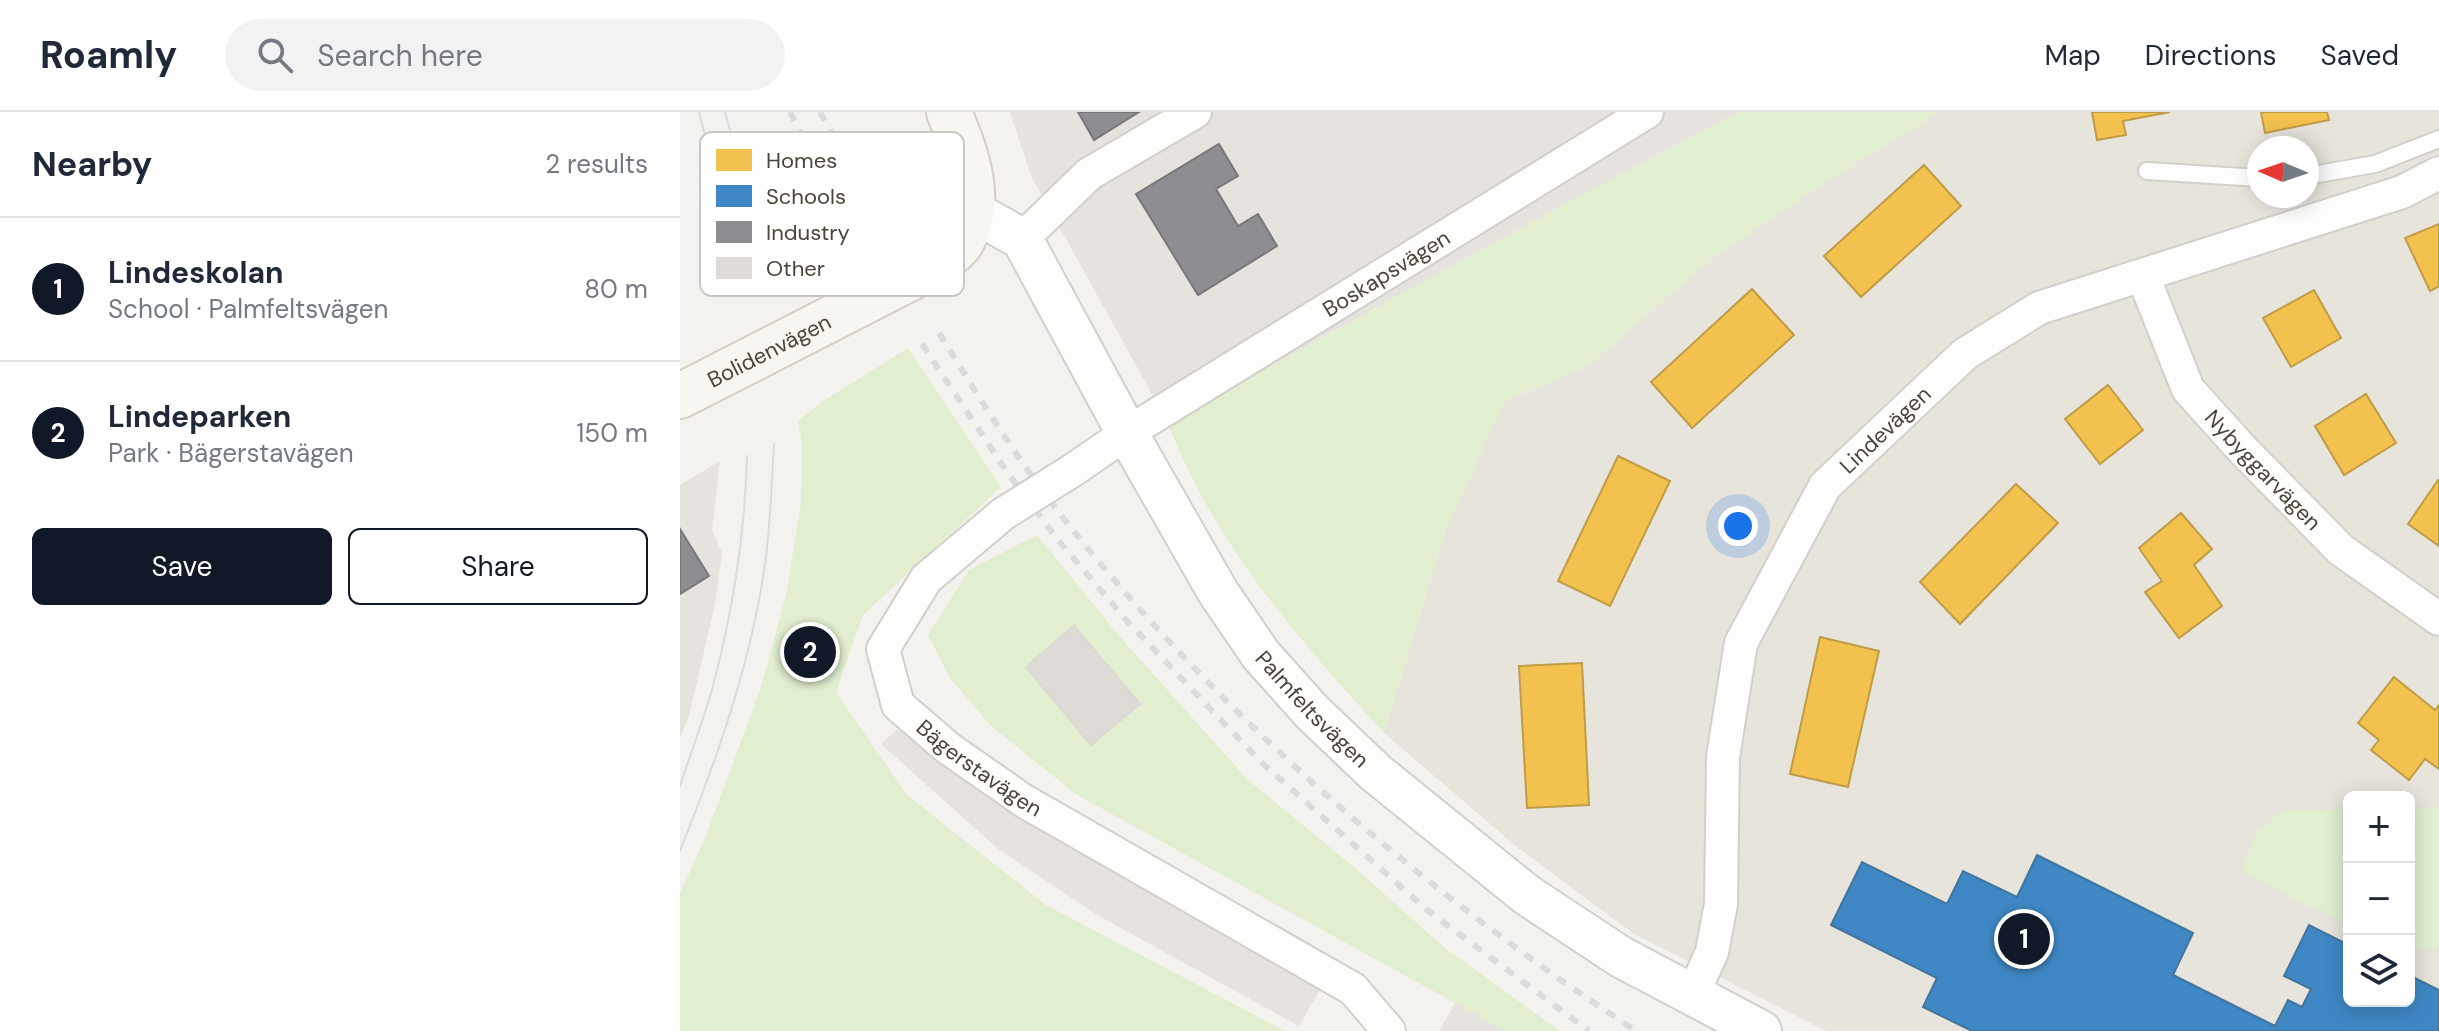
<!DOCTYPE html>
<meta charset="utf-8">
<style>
body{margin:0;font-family:"DM Sans",sans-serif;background:#f2f2f3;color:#1f2937}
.controls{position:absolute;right:24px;bottom:24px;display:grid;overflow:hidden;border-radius:12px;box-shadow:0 4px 20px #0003}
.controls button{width:72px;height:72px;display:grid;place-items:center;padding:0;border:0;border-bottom:2px solid #e0e1e3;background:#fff;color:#1f2937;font:40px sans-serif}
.compass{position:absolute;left:1567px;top:24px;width:72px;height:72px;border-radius:50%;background:#fff;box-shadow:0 4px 20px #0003;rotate:272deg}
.you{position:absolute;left:1058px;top:414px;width:28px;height:28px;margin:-20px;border:6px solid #fff;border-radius:50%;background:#1a73e8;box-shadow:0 0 0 12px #1a73e833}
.badge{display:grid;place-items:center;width:52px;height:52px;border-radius:50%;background:#111827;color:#fff;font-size:26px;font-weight:700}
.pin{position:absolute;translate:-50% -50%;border:4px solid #fff;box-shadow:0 2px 8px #0006}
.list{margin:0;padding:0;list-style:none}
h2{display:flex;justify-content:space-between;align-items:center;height:104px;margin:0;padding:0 32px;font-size:34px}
h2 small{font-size:26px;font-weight:400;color:#747a83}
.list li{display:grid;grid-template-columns:52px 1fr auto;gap:24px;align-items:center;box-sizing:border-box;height:144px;padding:0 32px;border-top:2px solid #e0e1e3}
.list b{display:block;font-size:30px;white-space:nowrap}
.list p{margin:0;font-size:26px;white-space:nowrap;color:#747a83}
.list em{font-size:26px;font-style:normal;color:#747a83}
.actions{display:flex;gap:16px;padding:24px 32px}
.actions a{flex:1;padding:18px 0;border:2px solid #111827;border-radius:12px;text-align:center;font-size:28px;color:#111827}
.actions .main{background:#111827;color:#fff}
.icon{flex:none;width:44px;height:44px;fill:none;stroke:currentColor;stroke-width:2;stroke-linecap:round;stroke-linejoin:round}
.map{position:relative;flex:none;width:1759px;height:919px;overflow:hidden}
header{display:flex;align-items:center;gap:48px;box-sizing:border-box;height:112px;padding:0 40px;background:#fff;border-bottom:2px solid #e0e1e3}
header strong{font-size:38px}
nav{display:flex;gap:44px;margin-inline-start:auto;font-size:28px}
.search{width:560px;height:72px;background:#f2f2f3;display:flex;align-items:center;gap:20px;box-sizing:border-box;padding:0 28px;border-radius:44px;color:#747a83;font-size:30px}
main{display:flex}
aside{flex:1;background:#fff}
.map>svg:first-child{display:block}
.residential{fill:#e7e4dc;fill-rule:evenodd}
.industrial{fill:#e6e2de}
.green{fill:#e1eecf}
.parking{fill:#e6e3df}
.homes{fill:#f2c14e;stroke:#c09c48;stroke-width:2}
.schools{fill:#3f88c5;stroke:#43749b;stroke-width:2}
.industry{fill:#8d8d92;stroke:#797777;stroke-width:2}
.building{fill:#dedbd6;stroke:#dcd9d4;stroke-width:2}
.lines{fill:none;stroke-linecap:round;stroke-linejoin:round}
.service-casing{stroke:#d2d0cb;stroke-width:20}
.minor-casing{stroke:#d2d0cb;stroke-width:36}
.tertiary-casing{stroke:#d2d0cb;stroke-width:44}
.secondary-casing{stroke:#d3cfc5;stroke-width:48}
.service{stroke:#fdfdfc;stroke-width:16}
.minor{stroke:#fdfdfc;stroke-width:32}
.tertiary{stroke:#fdfdfc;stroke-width:40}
.secondary{stroke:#f7f6f1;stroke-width:44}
.tram{stroke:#dbdbda;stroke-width:2}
.rail{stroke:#dbdbda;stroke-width:6;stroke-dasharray:10 10;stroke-linecap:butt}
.minor-bridge-casing{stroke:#d2d0cb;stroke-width:36;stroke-linecap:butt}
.minor-bridge{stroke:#fdfdfc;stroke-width:32}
.labels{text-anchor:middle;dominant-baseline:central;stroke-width:8;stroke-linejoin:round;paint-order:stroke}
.street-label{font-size:22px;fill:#4b4439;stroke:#fff}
.key{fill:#fff;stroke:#c9c7c4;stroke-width:2}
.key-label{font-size:22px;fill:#4b4439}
</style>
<header>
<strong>Roamly</strong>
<div class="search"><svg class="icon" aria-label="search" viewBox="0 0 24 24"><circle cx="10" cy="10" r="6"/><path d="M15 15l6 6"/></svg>Search here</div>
<nav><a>Map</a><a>Directions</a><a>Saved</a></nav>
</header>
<main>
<aside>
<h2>Nearby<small>2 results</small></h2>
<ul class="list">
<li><span class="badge">1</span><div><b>Lindeskolan</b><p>School · Palmfeltsvägen</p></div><em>80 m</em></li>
<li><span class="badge">2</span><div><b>Lindeparken</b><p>Park · Bägerstavägen</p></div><em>150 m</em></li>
</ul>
<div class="actions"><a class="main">Save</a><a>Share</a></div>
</aside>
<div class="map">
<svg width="1759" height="919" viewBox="0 0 1759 919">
<rect width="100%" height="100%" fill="#f4f2ee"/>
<path class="residential" d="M 1260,0 L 1759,0 L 1759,919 L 1146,919 L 954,822 L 837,735 L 704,621 L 766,417 L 824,290 L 909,253 L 1029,149 L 1147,69 ZM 1579,36 L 1627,36 L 1627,84 L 1579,84 ZM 1669,685 L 1729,685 L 1729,889 L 1669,889 Z"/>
<g class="industrial">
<path d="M 330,0 L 1058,0 L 839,117 L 488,311 L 351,64 Z"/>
<path d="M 40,349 L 32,418 L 42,441 L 35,492 L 10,600 L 0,627 L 0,373 Z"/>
</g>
<g class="green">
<path d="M 1058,0 L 1260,0 L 1147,69 L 1029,149 L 909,253 L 824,290 L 766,417 L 704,621 C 619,528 533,431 488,311 L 839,117 Z"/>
<path d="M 228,236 L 321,375 L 183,503 L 156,580 L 227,683 L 366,793 L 605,919 L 0,919 L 0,782 L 27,721 L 80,578 L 106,484 L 121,392 L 122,332 L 118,309 L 140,291 Z"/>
<path d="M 357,423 L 441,526 L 567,667 L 674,755 L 765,836 L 880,919 L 826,919 L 397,683 L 312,615 L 270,566 L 248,523 L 289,458 Z"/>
<path d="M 1759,695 L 1759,837 L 1729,836 L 1729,696 Z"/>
<path d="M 1604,698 L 1669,698 L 1669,811 L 1623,792 L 1561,759 L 1576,721 Z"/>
</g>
<g class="parking">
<path d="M 622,0 L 899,0 L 699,125 Z"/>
<path d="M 233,603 L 650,861 L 619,914 L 419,804 L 317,736 L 201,632 Z"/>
<path d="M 775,891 L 776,891 L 826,919 L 759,919 Z"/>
</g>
<g class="homes">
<path d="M 1412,0 L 1490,0 L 1443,9 L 1446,23 L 1417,28 Z"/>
<path d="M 1581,0 L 1647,0 L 1649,8 L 1585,21 Z"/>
<path d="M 1244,53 L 1281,94 L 1181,185 L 1144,144 Z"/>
<path d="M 1759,112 L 1759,174 L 1750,179 L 1725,126 Z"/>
<path d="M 1072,177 L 1114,223 L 1012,316 L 971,270 Z"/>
<path d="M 1634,178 L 1661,226 L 1611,255 L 1583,206 Z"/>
<path d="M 1428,273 L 1463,318 L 1420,352 L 1385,307 Z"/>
<path d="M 1686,282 L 1716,331 L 1664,363 L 1635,314 Z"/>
<path d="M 938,344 L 990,369 L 930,494 L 878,469 Z"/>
<path d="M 1758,368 L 1759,368 L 1759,434 L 1728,412 Z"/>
<path d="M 1336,372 L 1378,411 L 1280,512 L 1240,470 Z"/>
<path d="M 1501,401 L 1532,437 L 1514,453 L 1542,494 L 1499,526 L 1465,480 L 1482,469 L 1459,436 Z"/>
<path d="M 1140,525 L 1199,539 L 1168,675 L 1110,662 Z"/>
<path d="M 902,551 L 909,693 L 847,696 L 839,554 Z"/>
<path d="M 1714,565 L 1755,598 L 1759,593 L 1759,657 L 1745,647 L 1729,668 L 1691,638 L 1699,628 L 1678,611 Z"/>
</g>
<path class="schools" d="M 1357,743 L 1513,821 L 1493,863 L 1595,914 L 1608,888 L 1622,895 L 1631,877 L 1604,864 L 1629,813 L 1669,833 L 1669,889 L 1729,889 L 1729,863 L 1759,878 L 1759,919 L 1292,919 L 1243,895 L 1257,866 L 1151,813 L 1182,750 L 1267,792 L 1283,759 L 1337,785 Z"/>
<g class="industry">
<path d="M 398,0 L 459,0 L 414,28 Z"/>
<path d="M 539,32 L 558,64 L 536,77 L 558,114 L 578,102 L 597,134 L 518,183 L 456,82 Z"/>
<path d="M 0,417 L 29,464 L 0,482 Z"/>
</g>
<path class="building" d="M 394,514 L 460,592 L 411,633 L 346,555 Z"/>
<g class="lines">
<defs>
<g id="service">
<path d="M 1467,59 L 1579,66"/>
<path d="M 1627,64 L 1695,52 L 1759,27"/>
</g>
<g id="minor">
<path d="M 342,127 L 409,62 L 515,0"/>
<path id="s1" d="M 1463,164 L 1508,277 L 1561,336 L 1661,438 L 1759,507"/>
<path id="s2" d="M 393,358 L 447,321 L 967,0"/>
<path id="s3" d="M 323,402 L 246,467 L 203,537 L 218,593 L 268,636 L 344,689 L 673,877 L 709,919"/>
<path id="s4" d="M 1012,884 L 1032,840 L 1041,792 L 1043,645 L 1061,531 L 1145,374 L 1285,242 L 1359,196 L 1722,80 L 1759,61"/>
</g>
<g id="tertiary">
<path id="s5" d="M 292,99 L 342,127 L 447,321 L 538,480 L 581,543 L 632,600 L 696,661 L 847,783 L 941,845 L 1081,919"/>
</g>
<g id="secondary">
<path id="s6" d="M 0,284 L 252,155 C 261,148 275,140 281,131 C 305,88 286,42 269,0"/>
</g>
</defs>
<use href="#service" class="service-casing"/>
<use href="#minor" class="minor-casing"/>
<use href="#tertiary" class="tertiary-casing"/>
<use href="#secondary" class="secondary-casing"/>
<use href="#service" class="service"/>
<use href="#minor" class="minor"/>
<use href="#tertiary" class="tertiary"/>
<use href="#secondary" class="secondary"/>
<g class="tram">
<path d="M 19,0 L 38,75 L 58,175"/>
<path d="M 45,0 L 61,59 L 83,162"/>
<path d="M 0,674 C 10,643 22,612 31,581 C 52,504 65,423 67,344"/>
<path d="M 0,739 C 34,654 65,568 81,477 C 90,430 91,380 94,332"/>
</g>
<g class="rail">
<path d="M 110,0 L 168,115"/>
<path d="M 140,0 L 197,105"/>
<path d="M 259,221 C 301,288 342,356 392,417 C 551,615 745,780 956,919"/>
<path d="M 242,232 L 327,360 L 378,428 L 447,509 L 581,650 L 747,798 L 909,919"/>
</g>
<defs>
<path id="minor-bridge" d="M 323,402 L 393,358"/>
</defs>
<use href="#minor-bridge" class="minor-bridge-casing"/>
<use href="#minor-bridge" class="minor-bridge"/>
</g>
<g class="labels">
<g class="street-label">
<text stroke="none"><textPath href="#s2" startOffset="370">Boskapsvägen</textPath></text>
<text stroke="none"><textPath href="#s6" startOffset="100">Bolidenvägen</textPath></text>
<text stroke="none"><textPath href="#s4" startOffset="620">Lindevägen</textPath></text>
<text stroke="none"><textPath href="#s1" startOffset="232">Nybyggarvägen</textPath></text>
<text stroke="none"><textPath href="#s5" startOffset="612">Palmfeltsvägen</textPath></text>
<text stroke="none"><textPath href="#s3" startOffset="344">Bägerstavägen</textPath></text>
</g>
</g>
<rect x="20" y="20" width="264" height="164" rx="12" class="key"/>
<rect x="36" y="37" width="36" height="22" fill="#f2c14e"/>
<rect x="36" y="73" width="36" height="22" fill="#3f88c5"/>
<rect x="36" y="109" width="36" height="22" fill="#8d8d92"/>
<rect x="36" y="145" width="36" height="22" fill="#dedbd6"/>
<g class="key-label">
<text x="86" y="56">Homes</text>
<text x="86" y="92">Schools</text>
<text x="86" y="128">Industry</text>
<text x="86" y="164">Other</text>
</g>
</svg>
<div class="controls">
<button>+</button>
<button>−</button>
<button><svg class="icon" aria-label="layers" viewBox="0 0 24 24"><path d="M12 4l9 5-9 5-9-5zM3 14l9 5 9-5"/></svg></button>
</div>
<svg class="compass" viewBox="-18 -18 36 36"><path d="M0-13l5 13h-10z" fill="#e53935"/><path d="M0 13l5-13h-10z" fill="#747a83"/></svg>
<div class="you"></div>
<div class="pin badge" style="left:1344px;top:827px">1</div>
<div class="pin badge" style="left:130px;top:540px">2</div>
</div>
</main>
